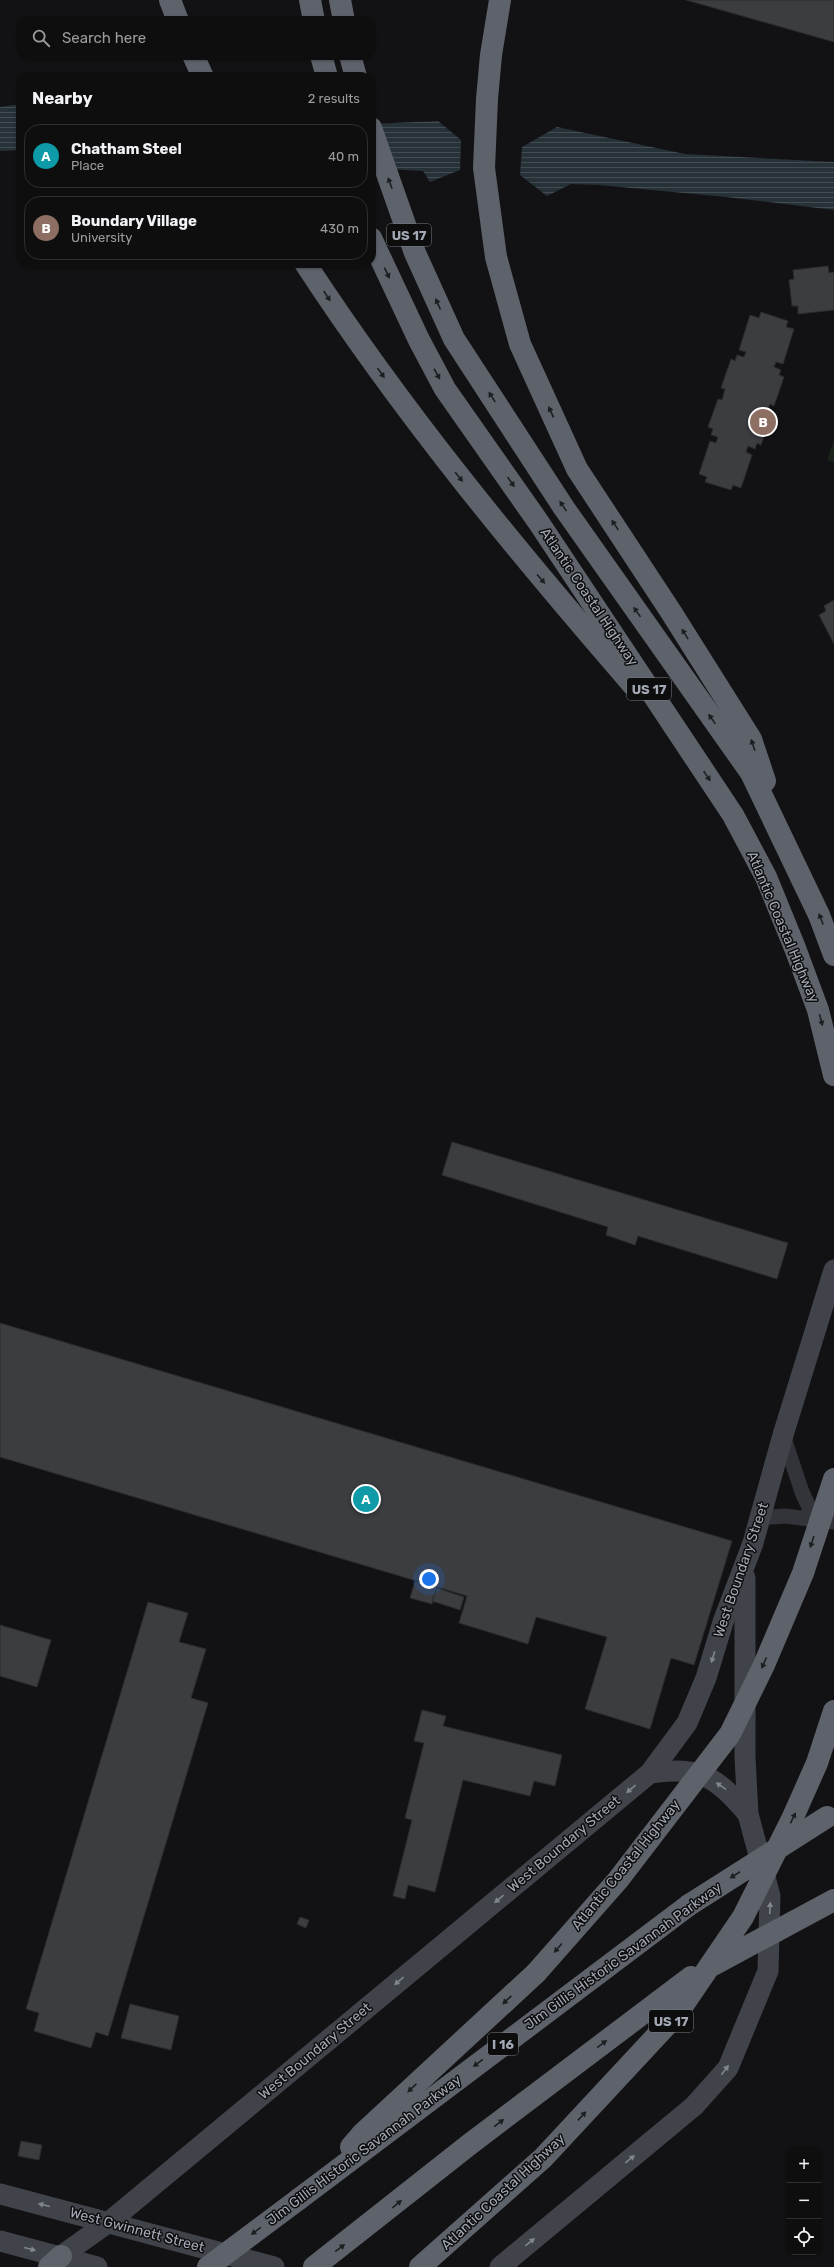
<!DOCTYPE html>
<meta charset="utf-8">
<style>
body{margin:0;font-family:Rubik,sans-serif;background:#1c1c1d;color:#f1f3f6}
.controls{position:absolute;right:12px;bottom:12px;display:grid;overflow:hidden;border-radius:8px;box-shadow:0 1px 3px #0004}
.controls button{width:36px;height:36px;display:grid;place-items:center;padding:0;border:0;border-bottom:1px solid #2e2e2f;background:#0e0e0f;color:#f1f3f6;font:20px sans-serif}
.you{position:absolute;left:429px;top:1579px;width:14px;height:14px;margin:-10px;border:3px solid #fff;border-radius:50%;background:#1a73e8;box-shadow:0 0 0 6px #1a73e833}
.badge{display:grid;place-items:center;width:26px;height:26px;border-radius:50%;background:#b45309;color:#fff;font-size:13px;font-weight:700}
.pin{position:absolute;translate:-50% -50%;border:2px solid #fff;box-shadow:0 1px 4px #0006}
.list{margin:0;padding:0;list-style:none}
h2{display:flex;justify-content:space-between;align-items:center;height:52px;margin:0;padding:0 16px;font-size:17px}
h2 small{font-size:13px;font-weight:400;color:#9b9c9e}
.list li{display:grid;grid-template-columns:26px 1fr auto;gap:12px;align-items:center;box-sizing:border-box;height:64px;margin:0 8px 8px;padding:0 8px;border:1px solid #2e2e2f;border-radius:16px}
.list b{display:block;font-size:15px;white-space:nowrap}
.list p{margin:0;font-size:13px;white-space:nowrap;color:#9b9c9e}
.list em{font-size:13px;font-style:normal;color:#9b9c9e}
.icon{flex:none;width:22px;height:22px;fill:none;stroke:currentColor;stroke-width:2;stroke-linecap:round;stroke-linejoin:round}
.map{position:relative;flex:none;width:834px;height:2267px;overflow:hidden}
.search{position:absolute;background:#0e0e0f;box-shadow:0 1px 3px #0004;left:16px;top:16px;width:360px;height:44px;display:flex;align-items:center;gap:10px;box-sizing:border-box;padding:0 14px;border-radius:16px;color:#9b9c9e;font-size:15px}
.panel{position:absolute;background:#0e0e0f;box-shadow:0 1px 3px #0004;left:16px;top:72px;width:360px;height:196px;border-radius:16px}
.map>svg:first-child{display:block}
.green{fill:#1a221a}
.water{fill:url(#water-rules)}
.building{fill:#3c3d41;stroke:#2b2c30}
.lines{fill:none;stroke-linecap:round;stroke-linejoin:round}
.minor{stroke:#323439;stroke-width:15}
.secondary{stroke:#404349;stroke-width:21}
.motorway{stroke:#5e626a;stroke-width:22}
.motorway-bridge{stroke:#5e626a;stroke-width:22}
.oneway{fill:#1d1e20}
.oneway2{fill:#80858f}
.labels{text-anchor:middle;dominant-baseline:central;stroke-width:3;stroke-linejoin:round;paint-order:stroke}
.shield{fill:#0d0d0e;stroke:#757a83;stroke-width:1}
.shield-label{font-size:13px;font-weight:bold;fill:#a2a9b5}
.street-label{font-size:14px;fill:#a2a9b5;stroke:#0d0d0e}
</style>
<div class="map">
<svg width="834" height="2267" viewBox="0 0 834 2267">
<defs>
<pattern id="water-rules" width="6" height="5" patternUnits="userSpaceOnUse"><rect width="6" height="5" fill="#273138"/><path d="M0 2.5h6" fill="none" stroke="#434c53"/></pattern>
</defs>
<rect width="100%" height="100%" fill="#121214"/>
<path class="green" d="M 834,440 L 834,463 L 827,460 Z"/>
<g class="water">
<path d="M 21,104 L 21,150 L 0,151 L 0,107 Z"/>
<path d="M 438,121 L 461,140 L 460,170 L 430,182 L 423,171 L 371,168 L 371,124 Z"/>
<path d="M 557,127 L 685,154 L 834,162 L 834,210 L 726,197 L 599,185 L 571,184 L 547,196 L 520,175 L 522,147 Z"/>
</g>
<g class="building">
<path d="M 686,0 L 834,0 L 834,42 Z"/>
<path d="M 828,266 L 829,273 L 834,272 L 834,310 L 798,314 L 798,306 L 792,306 L 789,280 L 794,279 L 793,270 Z"/>
<path d="M 761,312 L 788,321 L 786,327 L 794,329 L 783,364 L 776,362 L 774,367 L 781,370 L 779,375 L 784,377 L 774,406 L 770,404 L 766,414 L 771,416 L 761,445 L 757,443 L 755,449 L 748,446 L 746,452 L 752,455 L 741,488 L 733,485 L 731,490 L 705,482 L 707,477 L 699,474 L 710,441 L 716,443 L 718,437 L 711,435 L 713,429 L 708,427 L 718,399 L 722,400 L 725,389 L 721,388 L 731,359 L 735,361 L 737,355 L 744,357 L 746,352 L 739,350 L 750,315 L 759,318 Z"/>
<path d="M 834,600 L 834,644 L 819,615 L 826,611 L 824,606 Z"/>
<path d="M 452,1142 L 788,1243 L 777,1279 L 638,1236 L 635,1245 L 606,1235 L 608,1227 L 442,1175 Z"/>
<path d="M 0,1323 L 732,1541 L 694,1665 L 671,1658 L 650,1729 L 585,1709 L 607,1637 L 536,1617 L 528,1644 L 459,1623 L 467,1596 L 0,1457 Z"/>
<path d="M 415,1581 L 437,1587 L 432,1604 L 410,1598 Z"/>
<path d="M 437,1588 L 464,1597 L 460,1610 L 432,1601 Z"/>
<path d="M 148,1602 L 188,1613 L 179,1642 L 206,1649 L 191,1698 L 208,1703 L 108,2036 L 96,2032 L 91,2048 L 34,2031 L 39,2013 L 26,2009 Z"/>
<path d="M 0,1625 L 51,1640 L 37,1687 L 0,1676 Z"/>
<path d="M 422,1710 L 446,1716 L 443,1726 L 562,1755 L 555,1786 L 534,1781 L 530,1796 L 463,1780 L 435,1892 L 408,1885 L 405,1899 L 393,1896 L 412,1820 L 405,1818 L 424,1743 L 414,1741 Z"/>
<path d="M 300,1917 L 309,1920 L 306,1928 L 297,1924 Z"/>
<path d="M 130,2004 L 179,2016 L 171,2050 L 121,2038 Z"/>
<path d="M 21,2141 L 42,2145 L 39,2160 L 18,2156 Z"/>
</g>
<g class="lines">
<g class="minor">
<path d="M 783,1435 L 802,1492 L 814,1518"/>
<path d="M 760,1518 L 785,1516 L 834,1522"/>
</g>
<g class="secondary">
<path d="M 650,1773 C 701,1766 715,1776 748,1814"/>
<path d="M 0,2194 L 274,2267"/>
<path d="M 0,2241 L 97,2267"/>
<path d="M 61,2256 L 109,2222 L 650,1773 L 687,1723 L 706,1678 L 723,1622 L 753,1543 L 783,1435 L 834,1270"/>
<path d="M 500,2267 L 694,2106 L 728,2068 L 768,1971 L 770,1896 L 748,1814 L 745,1757 L 745,1578"/>
</g>
<g class="motorway">
<path d="M 170,0 L 178,21"/>
<path d="M 310,0 L 314,21"/>
<path d="M 340,0 L 344,21"/>
<path d="M 500,0 L 491,55 L 487,99 L 484,168 L 496,257 L 520,344 L 577,469 L 671,612 L 751,739 L 765,781"/>
<path d="M 193,55 L 203,77"/>
<path d="M 321,55 L 327,77"/>
<path d="M 350,55 L 356,77"/>
<path d="M 371,128 L 415,253 L 454,339 L 564,508 L 751,773 L 819,915 L 834,955"/>
<path d="M 371,238 L 419,340 L 445,389 L 539,523 L 733,815 L 766,877 L 795,948 L 818,1010 L 834,1075"/>
<path d="M 305,263 C 403,413 516,550 633,685"/>
<path d="M 351,2147 L 363,2133 L 536,1973"/>
<path d="M 299,2199 L 689,1905"/>
<path d="M 49,2267 L 61,2256"/>
<path d="M 314,2267 L 470,2144 L 691,1977"/>
</g>
<g class="motorway-bridge">
<path d="M 689,1905 L 827,1817"/>
<path d="M 713,1965 L 834,1900"/>
<path d="M 536,1973 L 618,1880 L 730,1734 L 764,1665 L 803,1573 L 834,1479"/>
<path d="M 208,2267 L 299,2199"/>
<path d="M 420,2267 L 543,2158 L 677,2014 L 743,1917 L 793,1817 L 817,1763 L 834,1711"/>
</g>
</g>
<defs><path id="oneway-solid" d="M-6-.8H1V-3.2L6.5 0L1 3.2V.8H-6Z"/></defs>
<g class="oneway">
<use href="#oneway-solid" transform="translate(390 183) rotate(-110)"/>
<use href="#oneway-solid" transform="translate(387 273) rotate(65)"/>
<use href="#oneway-solid" transform="translate(327 296) rotate(57)"/>
<use href="#oneway-solid" transform="translate(438 304) rotate(-114)"/>
<use href="#oneway-solid" transform="translate(381 373) rotate(54)"/>
<use href="#oneway-solid" transform="translate(437 374) rotate(61)"/>
<use href="#oneway-solid" transform="translate(492 397) rotate(-123)"/>
<use href="#oneway-solid" transform="translate(551 412) rotate(-115)"/>
<use href="#oneway-solid" transform="translate(459 477) rotate(51)"/>
<use href="#oneway-solid" transform="translate(511 482) rotate(55)"/>
<use href="#oneway-solid" transform="translate(563 506) rotate(-124)"/>
<use href="#oneway-solid" transform="translate(615 525) rotate(-124)"/>
<use href="#oneway-solid" transform="translate(541 579) rotate(49)"/>
<use href="#oneway-solid" transform="translate(637 612) rotate(-125)"/>
<use href="#oneway-solid" transform="translate(685 634) rotate(-122)"/>
<use href="#oneway-solid" transform="translate(712 719) rotate(-125)"/>
<use href="#oneway-solid" transform="translate(753 745) rotate(-109)"/>
<use href="#oneway-solid" transform="translate(707 776) rotate(56)"/>
<use href="#oneway-solid" transform="translate(821 919) rotate(-111)"/>
<use href="#oneway-solid" transform="translate(821 1020) rotate(75)"/>
<use href="#oneway-solid" transform="translate(812 1542) rotate(108)"/>
<use href="#oneway-solid" transform="translate(764 1663) rotate(114)"/>
<use href="#oneway-solid" transform="translate(793 1818) rotate(-64)"/>
<use href="#oneway-solid" transform="translate(735 1875) rotate(147)"/>
<use href="#oneway-solid" transform="translate(558 1948) rotate(131)"/>
<use href="#oneway-solid" transform="translate(507 2000) rotate(137)"/>
<use href="#oneway-solid" transform="translate(602 2044) rotate(-37)"/>
<use href="#oneway-solid" transform="translate(478 2063) rotate(143)"/>
<use href="#oneway-solid" transform="translate(412 2088) rotate(137)"/>
<use href="#oneway-solid" transform="translate(582 2116) rotate(-47)"/>
<use href="#oneway-solid" transform="translate(499 2123) rotate(-37)"/>
<use href="#oneway-solid" transform="translate(397 2204) rotate(-39)"/>
<use href="#oneway-solid" transform="translate(256 2231) rotate(143)"/>
<use href="#oneway-solid" transform="translate(340 2248) rotate(-37)"/>
</g>
<g class="oneway2">
<use href="#oneway-solid" transform="translate(713 1657) rotate(107)"/>
<use href="#oneway-solid" transform="translate(721 1786) rotate(-146)"/>
<use href="#oneway-solid" transform="translate(631 1789) rotate(140)"/>
<use href="#oneway-solid" transform="translate(499 1899) rotate(140)"/>
<use href="#oneway-solid" transform="translate(770 1908) rotate(-88)"/>
<use href="#oneway-solid" transform="translate(399 1981) rotate(140)"/>
<use href="#oneway-solid" transform="translate(725 2070) rotate(-53)"/>
<use href="#oneway-solid" transform="translate(630 2159) rotate(-39)"/>
<use href="#oneway-solid" transform="translate(44 2205) rotate(-166)"/>
<use href="#oneway-solid" transform="translate(530 2242) rotate(-39)"/>
<use href="#oneway-solid" transform="translate(30 2249) rotate(15)"/>
</g>
<g class="labels">
<g class="shield">
<rect x="387" y="224" width="44" height="22" rx="3"/>
<rect x="627" y="678" width="44" height="22" rx="3"/>
<rect x="649" y="2010" width="44" height="22" rx="3"/>
<rect x="488" y="2033" width="30" height="22" rx="3"/>
</g>
<g class="shield-label">
<text x="409" y="235">US 17</text>
<text x="649" y="689">US 17</text>
<text x="671" y="2021">US 17</text>
<text x="503" y="2044">I 16</text>
</g>
<g class="street-label">
<text transform="translate(589 597) rotate(56)">Atlantic Coastal Highway</text>
<text transform="translate(783 927) rotate(67)">Atlantic Coastal Highway</text>
<text transform="translate(741 1570) rotate(-71)">West Boundary Street</text>
<text transform="translate(564 1844) rotate(-40)">West Boundary Street</text>
<text transform="translate(626 1865) rotate(-51)">Atlantic Coastal Highway</text>
<text transform="translate(623 1956) rotate(-36)">Jim Gillis Historic Savannah Parkway</text>
<text transform="translate(315 2051) rotate(-40)">West Boundary Street</text>
<text transform="translate(364 2150) rotate(-37)">Jim Gillis Historic Savannah Parkway</text>
<text transform="translate(503 2192) rotate(-43)">Atlantic Coastal Highway</text>
<text transform="translate(137 2230) rotate(15)">West Gwinnett Street</text>
</g>
</g>
</svg>
<div class="controls">
<button>+</button>
<button>−</button>
<button><svg class="icon" aria-label="locate" viewBox="0 0 24 24"><circle cx="12" cy="12" r="6"/><path d="M12 2v4M12 18v4M2 12h4M18 12h4"/></svg></button>
</div>
<div class="you"></div>
<div class="pin badge" style="left:366px;top:1499px;background:#0f9aa8">A</div>
<div class="pin badge" style="left:763px;top:422px;background:#8d6e63">B</div>
<div class="search"><svg class="icon" aria-label="search" viewBox="0 0 24 24"><circle cx="10" cy="10" r="6"/><path d="M15 15l6 6"/></svg>Search here</div>
<section class="panel">
<h2>Nearby<small>2 results</small></h2>
<ul class="list">
<li><span class="badge" style="background:#0f9aa8">A</span><div><b>Chatham Steel</b><p>Place</p></div><em>40 m</em></li>
<li><span class="badge" style="background:#8d6e63">B</span><div><b>Boundary Village</b><p>University</p></div><em>430 m</em></li>
</ul>
</section>
</div>
